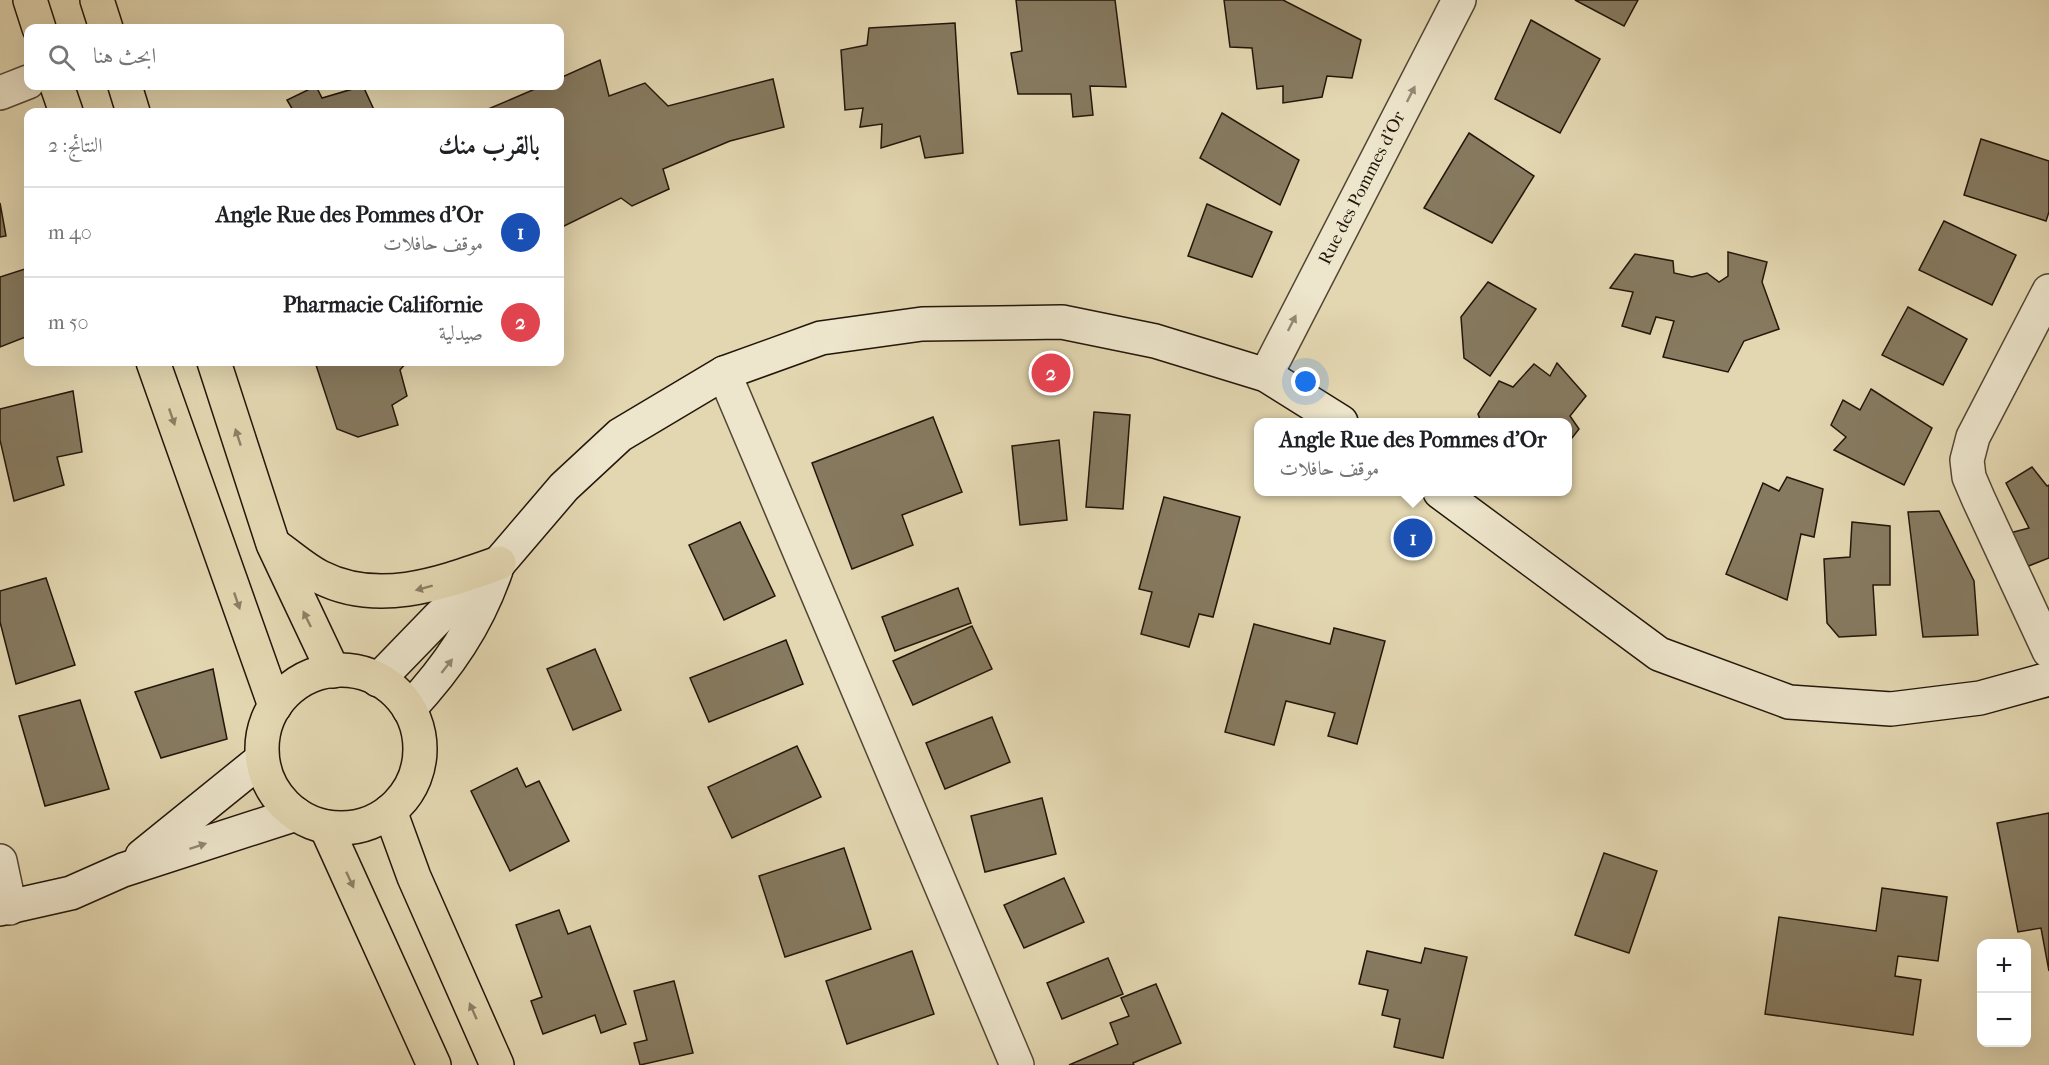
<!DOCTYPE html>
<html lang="ar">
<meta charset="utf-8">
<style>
body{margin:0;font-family:"IM FELL French Canon",Amiri,serif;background:#f6f6f6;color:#202124;direction:rtl}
.controls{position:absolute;right:18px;bottom:18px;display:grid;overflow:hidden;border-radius:12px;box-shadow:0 6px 24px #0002}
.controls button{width:54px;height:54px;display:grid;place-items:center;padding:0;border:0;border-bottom:2px solid #e0e0e0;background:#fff;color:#202124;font:30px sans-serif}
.you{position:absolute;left:1306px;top:382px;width:21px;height:21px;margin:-15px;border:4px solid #fff;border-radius:50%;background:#1a73e8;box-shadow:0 0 0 9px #1a73e833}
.badge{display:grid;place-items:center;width:39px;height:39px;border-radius:50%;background:#8f2418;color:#fff;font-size:20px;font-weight:700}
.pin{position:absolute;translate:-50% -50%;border:3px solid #fff;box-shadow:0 2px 6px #0006}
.popup{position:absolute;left:1254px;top:418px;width:318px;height:78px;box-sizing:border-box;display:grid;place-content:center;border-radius:12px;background:#fff;filter:drop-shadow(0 2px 4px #0005);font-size:20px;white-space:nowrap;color:#757577}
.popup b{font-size:22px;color:#202124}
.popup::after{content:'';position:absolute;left:50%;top:100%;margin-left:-12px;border:12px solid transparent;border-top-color:#fff}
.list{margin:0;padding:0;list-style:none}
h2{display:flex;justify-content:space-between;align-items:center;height:78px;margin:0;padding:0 24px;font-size:26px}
h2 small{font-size:20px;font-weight:400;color:#757577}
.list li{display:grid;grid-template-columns:39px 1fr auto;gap:18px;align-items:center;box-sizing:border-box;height:90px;padding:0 24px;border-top:2px solid #e0e0e0}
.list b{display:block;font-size:22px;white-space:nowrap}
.list p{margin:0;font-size:20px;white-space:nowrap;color:#757577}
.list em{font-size:20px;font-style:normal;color:#757577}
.icon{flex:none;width:33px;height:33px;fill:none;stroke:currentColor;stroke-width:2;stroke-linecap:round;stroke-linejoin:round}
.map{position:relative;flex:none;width:2049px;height:1065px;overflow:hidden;direction:ltr}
.search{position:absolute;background:#fff;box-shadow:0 6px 24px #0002;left:24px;top:24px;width:540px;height:66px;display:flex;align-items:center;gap:15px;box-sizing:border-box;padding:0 21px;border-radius:12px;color:#757577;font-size:22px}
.panel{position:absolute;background:#fff;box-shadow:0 6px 24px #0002;left:24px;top:108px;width:540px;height:258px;border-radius:12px;direction:rtl}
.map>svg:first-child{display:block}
.building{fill:#867a60;stroke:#221609;stroke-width:1.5}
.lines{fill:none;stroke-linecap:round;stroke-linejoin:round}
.street-casing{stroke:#524633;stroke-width:36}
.secondary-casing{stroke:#221609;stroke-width:36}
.primary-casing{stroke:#221609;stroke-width:36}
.street{stroke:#ede5cc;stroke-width:33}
.secondary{stroke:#ede5cc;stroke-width:33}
.primary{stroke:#e3d7b1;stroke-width:33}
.oneway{fill:#928874}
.oneway2{fill:#8c8065}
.labels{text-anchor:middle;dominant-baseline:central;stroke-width:4.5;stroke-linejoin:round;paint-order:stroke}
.street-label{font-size:18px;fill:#221609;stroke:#ede5cc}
</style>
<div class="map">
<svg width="2049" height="1065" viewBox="0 0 2049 1065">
<rect width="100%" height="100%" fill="#e3d7b1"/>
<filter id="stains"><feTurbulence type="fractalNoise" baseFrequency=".00333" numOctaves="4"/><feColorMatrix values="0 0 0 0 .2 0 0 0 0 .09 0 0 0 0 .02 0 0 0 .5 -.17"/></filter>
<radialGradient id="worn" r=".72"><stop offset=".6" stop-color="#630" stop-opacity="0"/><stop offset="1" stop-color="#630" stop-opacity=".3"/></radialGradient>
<g class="building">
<path d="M 1016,0 L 1115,0 L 1126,87 L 1090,86 L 1093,115 L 1073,117 L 1071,94 L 1018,94 L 1011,53 L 1022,51 Z"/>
<path d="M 1224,0 L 1283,0 L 1361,40 L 1352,78 L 1327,76 L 1322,97 L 1283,103 L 1283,86 L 1257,89 L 1252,48 L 1230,47 Z"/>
<path d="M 1575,0 L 1638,0 L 1624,26 Z"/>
<path d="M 1531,20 L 1600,59 L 1560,133 L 1495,99 Z"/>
<path d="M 955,23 L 963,153 L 925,158 L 920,136 L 881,148 L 882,124 L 860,127 L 863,108 L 845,110 L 841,50 L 867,45 L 869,28 Z"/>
<path d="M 600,60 L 609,96 L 645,83 L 668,106 L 773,79 L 784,127 L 730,141 L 663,169 L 669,189 L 632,206 L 621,198 L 560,228 L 560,112 L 487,112 L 486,110 L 542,86 L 560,86 L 560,78 Z"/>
<path d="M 316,86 L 322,98 L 363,86 L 375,112 L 294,112 L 287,100 Z"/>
<path d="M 1222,113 L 1299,160 L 1280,205 L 1200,158 Z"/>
<path d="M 1469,133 L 1534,176 L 1492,243 L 1424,208 Z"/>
<path d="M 1981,139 L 2049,161 L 2049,212 L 2046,221 L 1964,195 Z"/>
<path d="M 0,203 L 6,236 L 0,237 Z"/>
<path d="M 1207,204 L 1272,232 L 1252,277 L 1188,256 Z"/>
<path d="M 1944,221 L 2016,255 L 1992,305 L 1919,270 Z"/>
<path d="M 1728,252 L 1767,262 L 1762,282 L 1779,329 L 1744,341 L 1728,372 L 1663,357 L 1674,321 L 1656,317 L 1650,334 L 1622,326 L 1633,292 L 1610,288 L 1635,254 L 1673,261 L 1674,273 L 1692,277 L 1707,273 L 1719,282 L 1728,276 Z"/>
<path d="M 28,268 L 28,336 L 0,347 L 0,277 Z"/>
<path d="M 1488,282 L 1536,309 L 1490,376 L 1464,358 L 1461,317 Z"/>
<path d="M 1908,307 L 1967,339 L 1943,385 L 1882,355 Z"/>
<path d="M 315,362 L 407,362 L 400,370 L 407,396 L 392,405 L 398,425 L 358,437 L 337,429 Z"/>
<path d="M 1557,363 L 1586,396 L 1570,416 L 1579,429 L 1568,443 L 1568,422 L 1481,422 L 1478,414 L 1499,381 L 1513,387 L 1534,364 L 1550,376 Z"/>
<path d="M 1871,389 L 1932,428 L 1904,485 L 1834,450 L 1846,437 L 1831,425 L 1843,400 L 1860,410 Z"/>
<path d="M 73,391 L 82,452 L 57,457 L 64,485 L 14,501 L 0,440 L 0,409 Z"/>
<path d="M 1094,412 L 1130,415 L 1123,509 L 1086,507 Z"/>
<path d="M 933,417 L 962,492 L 902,515 L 913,545 L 852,569 L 812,463 Z"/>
<path d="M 1059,440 L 1067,520 L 1020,525 L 1012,446 Z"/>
<path d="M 2032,467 L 2047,486 L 2049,485 L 2049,558 L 2026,567 L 2006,534 L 2029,528 L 2006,483 Z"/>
<path d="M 1787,477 L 1823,489 L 1814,537 L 1801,534 L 1787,600 L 1726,574 L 1763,483 L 1779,491 Z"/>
<path d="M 1164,497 L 1240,517 L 1213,617 L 1199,614 L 1189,647 L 1141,634 L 1152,592 L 1139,589 Z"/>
<path d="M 1939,511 L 1974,581 L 1978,635 L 1923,637 L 1908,512 Z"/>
<path d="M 740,522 L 775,596 L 724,620 L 689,545 Z"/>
<path d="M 1852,522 L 1890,526 L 1890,585 L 1873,585 L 1876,635 L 1839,637 L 1827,623 L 1824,559 L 1850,557 Z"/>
<path d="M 46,578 L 75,665 L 16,684 L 0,622 L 0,591 Z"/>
<path d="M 958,588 L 971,623 L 895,651 L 882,617 Z"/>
<path d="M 1254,624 L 1330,644 L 1334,628 L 1385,641 L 1357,744 L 1328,736 L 1335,713 L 1286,701 L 1274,745 L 1225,732 Z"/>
<path d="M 972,626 L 992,669 L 913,705 L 893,661 Z"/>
<path d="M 786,640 L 803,684 L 709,722 L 690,678 Z"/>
<path d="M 595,649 L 621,710 L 573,730 L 547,669 Z"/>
<path d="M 213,669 L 227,739 L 161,758 L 135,692 Z"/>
<path d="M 80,700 L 109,789 L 45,806 L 19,716 Z"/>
<path d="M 992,717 L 1010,762 L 945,789 L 926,743 Z"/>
<path d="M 797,746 L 821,797 L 732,838 L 708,787 Z"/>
<path d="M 517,768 L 526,787 L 539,781 L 569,841 L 510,871 L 471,791 Z"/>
<path d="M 1042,798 L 1056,854 L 985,872 L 971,816 Z"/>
<path d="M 2049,813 L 2049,971 L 2041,928 L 2018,932 L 1997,823 Z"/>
<path d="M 844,848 L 871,929 L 785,957 L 759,876 Z"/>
<path d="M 1604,853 L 1657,871 L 1629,953 L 1575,935 Z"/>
<path d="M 1064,878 L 1084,922 L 1024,948 L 1004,905 Z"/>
<path d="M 1882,888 L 1947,897 L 1938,961 L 1898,956 L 1895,976 L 1921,980 L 1913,1035 L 1765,1014 L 1779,917 L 1876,931 Z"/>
<path d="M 559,910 L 568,934 L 590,926 L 626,1024 L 601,1033 L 595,1015 L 543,1034 L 531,1001 L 542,997 L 516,925 Z"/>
<path d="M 1425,948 L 1467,957 L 1443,1058 L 1394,1047 L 1400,1019 L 1382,1015 L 1388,990 L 1359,984 L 1367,951 L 1421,963 Z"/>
<path d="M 912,951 L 934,1014 L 847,1044 L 826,981 Z"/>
<path d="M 1108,958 L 1123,994 L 1062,1019 L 1047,983 Z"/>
<path d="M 674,981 L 693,1053 L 640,1065 L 634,1043 L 647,1040 L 634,991 Z"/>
<path d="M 1156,984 L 1181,1043 L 1133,1063 L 1134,1065 L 1069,1065 L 1118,1044 L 1110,1023 L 1129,1016 L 1121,998 Z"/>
</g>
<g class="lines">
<defs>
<g id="street">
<path d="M 0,93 L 28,82"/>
<path d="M 2049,291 L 1973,437 L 1967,460 L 1969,477 L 1978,498 L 2049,651"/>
<path d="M 724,373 L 1017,1065"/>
<path d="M 1266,375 L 1459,0"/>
<path d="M 0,861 L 10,908"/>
</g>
<g id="secondary">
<path d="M 1440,492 L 1659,654 L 1789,702 L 1891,709 L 1980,698 L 2049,679"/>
<path d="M 378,680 L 440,616 L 499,563 L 564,487 L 620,435 L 724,373 L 821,338 L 922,324 L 1062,322 L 1155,341 L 1266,375 L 1341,422"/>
<path d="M 409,709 C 448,667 477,625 496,570"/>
<path d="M 142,856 L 262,759"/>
<path d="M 0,909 L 71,893 L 123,870 L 296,814"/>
</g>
<g id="primary">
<path d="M 30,0 L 39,28"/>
<path d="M 97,0 L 106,28"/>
<path d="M 57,86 L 66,112"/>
<path d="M 125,86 L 133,112"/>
<path d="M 153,362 L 275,706"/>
<path d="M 214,362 L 273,544 L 333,671"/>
<path d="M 274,545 C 289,555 304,569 320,577 C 379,607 442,583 499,563"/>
<circle cx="341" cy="749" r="79"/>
<path d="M 390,811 L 414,877 L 497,1065"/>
<path d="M 326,827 L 434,1065"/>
</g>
</defs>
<use href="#street" class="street-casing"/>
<use href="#secondary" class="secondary-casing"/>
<use href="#primary" class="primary-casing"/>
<use href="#street" class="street"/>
<use href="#secondary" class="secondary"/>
<use href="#primary" class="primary"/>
</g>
<defs><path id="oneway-solid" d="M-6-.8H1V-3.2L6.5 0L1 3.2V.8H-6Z" transform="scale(1.5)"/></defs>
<g class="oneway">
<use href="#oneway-solid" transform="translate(1411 94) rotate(-63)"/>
<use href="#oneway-solid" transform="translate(1292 323) rotate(-63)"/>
<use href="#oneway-solid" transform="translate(447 666) rotate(-52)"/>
<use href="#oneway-solid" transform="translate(198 846) rotate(-18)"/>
</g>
<g class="oneway2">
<use href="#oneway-solid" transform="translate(172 417) rotate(71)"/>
<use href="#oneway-solid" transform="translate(238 437) rotate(-108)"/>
<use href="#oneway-solid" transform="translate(424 588) rotate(165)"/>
<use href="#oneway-solid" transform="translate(237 601) rotate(71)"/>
<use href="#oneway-solid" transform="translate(307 619) rotate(-116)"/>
<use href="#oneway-solid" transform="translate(350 880) rotate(65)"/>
<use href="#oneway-solid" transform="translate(473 1011) rotate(-114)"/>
</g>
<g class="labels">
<g class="street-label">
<text transform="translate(1362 188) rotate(-63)">Rue des Pommes d'Or</text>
</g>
</g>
<rect width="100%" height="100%" filter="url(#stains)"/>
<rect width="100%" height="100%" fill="url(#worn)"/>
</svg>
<div class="controls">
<button>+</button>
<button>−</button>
</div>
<div class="you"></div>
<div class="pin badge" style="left:1413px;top:538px;background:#1a4fb4">1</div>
<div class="popup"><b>Angle Rue des Pommes d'Or</b>موقف حافلات</div>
<div class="pin badge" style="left:1051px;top:373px;background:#e0444e">2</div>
<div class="search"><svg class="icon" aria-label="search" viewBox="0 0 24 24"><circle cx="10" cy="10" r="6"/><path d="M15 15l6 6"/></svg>ابحث هنا</div>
<section class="panel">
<h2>بالقرب منك<small>النتائج: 2</small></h2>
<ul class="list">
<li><span class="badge" style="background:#1a4fb4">1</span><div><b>Angle Rue des Pommes d'Or</b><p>موقف حافلات</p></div><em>40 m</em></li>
<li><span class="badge" style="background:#e0444e">2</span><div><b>Pharmacie Californie</b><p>صيدلية</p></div><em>50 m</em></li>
</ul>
</section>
</div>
